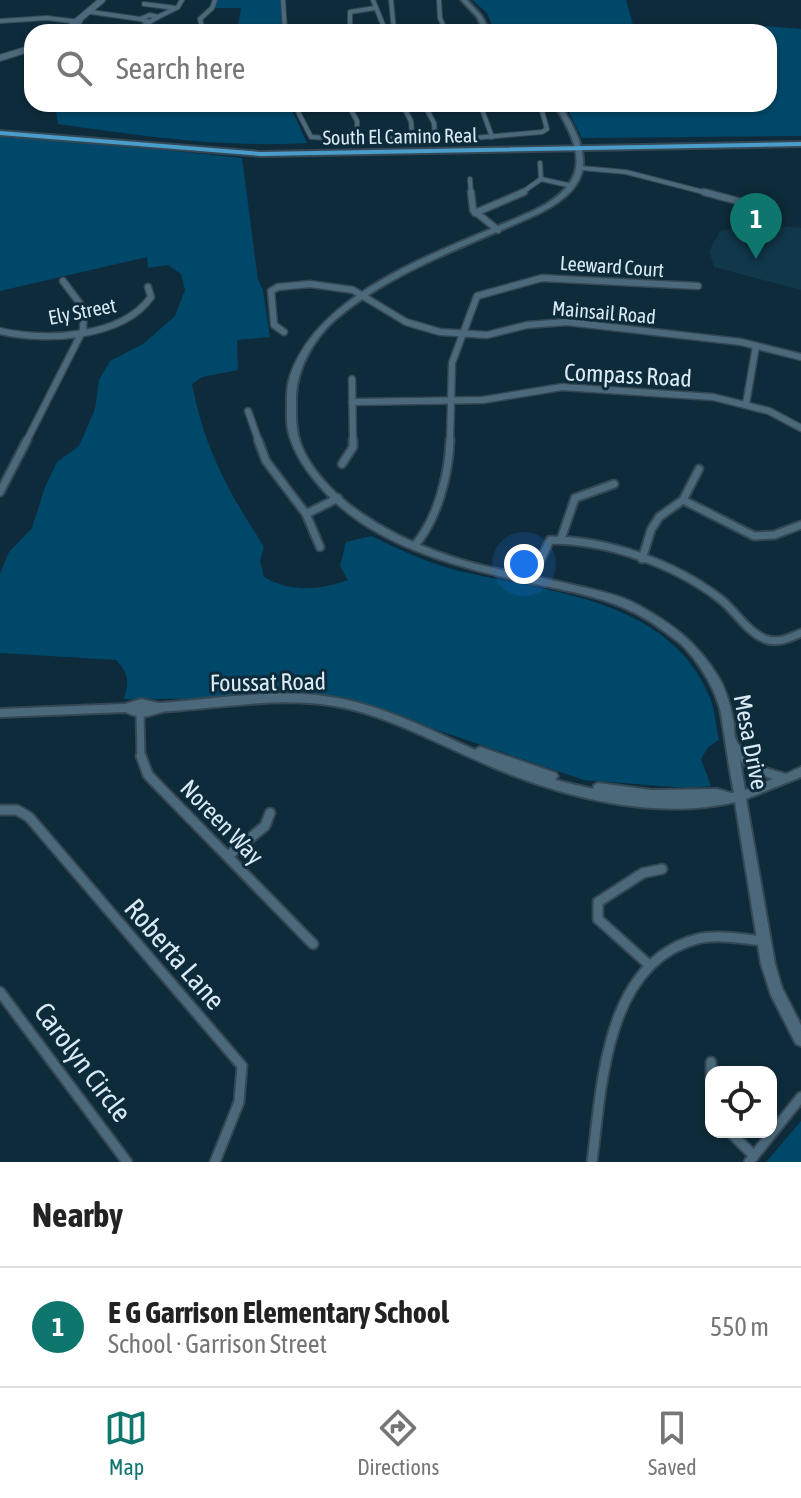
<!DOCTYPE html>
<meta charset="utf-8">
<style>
body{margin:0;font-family:"Asap Condensed",sans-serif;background:#f6f6f6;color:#222}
.controls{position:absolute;right:24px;bottom:24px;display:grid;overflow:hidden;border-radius:16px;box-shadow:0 2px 6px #0004}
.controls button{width:72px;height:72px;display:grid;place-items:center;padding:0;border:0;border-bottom:2px solid #e0e0e0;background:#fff;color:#222;font:40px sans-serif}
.you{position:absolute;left:524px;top:564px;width:28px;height:28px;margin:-20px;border:6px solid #fff;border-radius:50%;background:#1a73e8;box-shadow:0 0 0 12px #1a73e833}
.badge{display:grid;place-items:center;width:52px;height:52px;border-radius:50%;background:#0f766e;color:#fff;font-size:26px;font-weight:700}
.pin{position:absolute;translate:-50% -66px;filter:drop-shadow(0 2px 4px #0008)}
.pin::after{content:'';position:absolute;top:42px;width:28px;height:24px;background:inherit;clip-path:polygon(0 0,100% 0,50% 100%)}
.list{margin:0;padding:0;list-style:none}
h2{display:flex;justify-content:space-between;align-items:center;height:104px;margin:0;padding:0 32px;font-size:34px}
h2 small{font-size:26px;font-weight:400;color:#767676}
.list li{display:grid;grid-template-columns:52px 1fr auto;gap:24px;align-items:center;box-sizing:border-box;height:120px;padding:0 32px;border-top:2px solid #e0e0e0}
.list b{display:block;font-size:30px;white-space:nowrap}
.list p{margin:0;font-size:26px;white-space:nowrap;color:#767676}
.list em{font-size:26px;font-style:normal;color:#767676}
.icon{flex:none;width:44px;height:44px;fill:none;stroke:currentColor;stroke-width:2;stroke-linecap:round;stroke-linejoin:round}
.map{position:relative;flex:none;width:801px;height:1162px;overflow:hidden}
.search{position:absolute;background:#fff;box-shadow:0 2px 6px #0004;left:24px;right:24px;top:24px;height:88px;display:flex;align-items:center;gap:20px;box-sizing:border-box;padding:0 28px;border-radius:24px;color:#767676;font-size:30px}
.sheet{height:224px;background:#fff}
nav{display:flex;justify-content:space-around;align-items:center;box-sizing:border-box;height:112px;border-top:2px solid #e0e0e0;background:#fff;font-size:22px;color:#767676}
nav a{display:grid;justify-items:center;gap:4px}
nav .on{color:#0f766e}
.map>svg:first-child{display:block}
.built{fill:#11374a}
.green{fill:#004869}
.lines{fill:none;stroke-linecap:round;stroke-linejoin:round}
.minor-far3-casing{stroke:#344754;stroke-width:6}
.minor-far2-casing{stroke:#344754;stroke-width:9}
.minor-far1-casing{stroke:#344754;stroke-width:11}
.minor-casing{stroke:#344754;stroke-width:13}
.tertiary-casing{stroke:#344754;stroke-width:8}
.secondary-casing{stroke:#344754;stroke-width:4}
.primary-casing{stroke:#344754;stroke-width:4}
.minor-far3{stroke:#4b697b;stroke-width:4}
.minor-far2{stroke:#4b697b;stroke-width:6}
.minor-far1{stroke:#4b697b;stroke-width:7}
.minor{stroke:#4b697b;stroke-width:9}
.tertiary{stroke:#4b697b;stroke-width:6}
.secondary{fill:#4b697b;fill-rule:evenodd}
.primary{fill:#4a9dca;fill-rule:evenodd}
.labels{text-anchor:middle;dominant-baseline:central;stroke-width:6;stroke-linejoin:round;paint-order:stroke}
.far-street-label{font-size:20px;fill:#d9eaf4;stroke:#0e2b3b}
.street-label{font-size:24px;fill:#d9eaf4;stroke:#0e2b3b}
.near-street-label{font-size:28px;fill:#d9eaf4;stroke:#0e2b3b}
</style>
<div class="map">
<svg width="801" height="1162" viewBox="0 0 801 1162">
<rect width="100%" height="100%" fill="#0e2b3b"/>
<path class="built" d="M 760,224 L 801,228 L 801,290 L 714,267 L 709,251 L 720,231 Z"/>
<g class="green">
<path d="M 217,0 L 280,0 L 283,32 L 237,32 L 241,8 L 214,8 Z"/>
<path d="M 472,0 L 626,0 L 634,28 L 624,32 L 495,32 L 487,13 Z"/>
<path d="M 739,24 L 801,29 L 801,136 L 582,138 L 565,104 L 769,104 L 769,32 L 703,32 L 720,25 Z"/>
<path d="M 42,104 L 289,104 L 307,143 C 222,148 141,136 58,124 L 55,107 Z"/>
<path d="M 0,136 L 27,136 L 242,158 L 258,280 L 263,290 L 270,337 L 237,340 L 238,370 L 202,377 L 192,384 C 205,451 228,490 264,547 L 260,561 L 264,577 C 292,593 319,590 348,580 L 340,566 L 346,542 L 371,536 C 398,549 426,562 455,570 C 545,592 670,597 710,698 C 715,711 716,726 719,740 L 708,747 L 701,759 L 711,786 L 688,788 L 584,780 L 343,698 L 124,699 C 129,682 129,673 116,660 L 0,653 L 0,574 L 9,552 L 32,528 L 45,487 L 57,462 L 79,446 L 95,409 L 99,380 L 110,361 L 143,344 L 175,316 L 185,290 L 181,274 L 168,265 L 148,268 L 147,257 L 0,291 Z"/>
<path d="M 801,1121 L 801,1162 L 766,1162 L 767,1161 Z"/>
</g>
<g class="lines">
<defs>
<g id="minor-far3">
<path d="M 283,0 L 285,32"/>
<path d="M 373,0 L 386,32"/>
<path d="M 391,0 L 394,31"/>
<path d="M 439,0 L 440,18 L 446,32"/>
<path d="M 144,4 L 176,8"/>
<path d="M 91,12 L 140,19"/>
<path d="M 158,17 L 178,7 L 182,0"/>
<path d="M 0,21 L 47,18 L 80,22"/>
<path d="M 97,28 L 114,32"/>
<path d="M 133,32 L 158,17 L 150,15 L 140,19 L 149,22"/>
<path d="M 203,32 L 200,19 L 212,8 L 215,0"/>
<path d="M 289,32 L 340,30 L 350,26"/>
<path d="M 350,32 L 350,12 L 375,8"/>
<path d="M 386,32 L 444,27"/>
<path d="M 294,104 L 311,137 L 379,141 L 412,135 L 411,121 L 402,104"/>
<path d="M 348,104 L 357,121 L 357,139"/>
<path d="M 424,104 L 434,123 L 435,136 L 463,139 L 542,132 L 547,129 L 542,111 L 535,104"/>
<path d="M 480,104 L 492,137"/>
<path d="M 540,163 L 541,179"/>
<path d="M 581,168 L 626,172 L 711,194"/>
<path d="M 470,179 L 471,194"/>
<path d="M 520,194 L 541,179 L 572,186"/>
</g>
<g id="minor-far2">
<path d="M 471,192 L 473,210 L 498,230"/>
<path d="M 704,192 L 760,207"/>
<path d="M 475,213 L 524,192"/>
<path d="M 0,331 C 45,342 122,338 151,297 L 148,287"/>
<path d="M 284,332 L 274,325 L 271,291 L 278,287 L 310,284 L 353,290 L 406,322 L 440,332 L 487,335 L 527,325 L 567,322 L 741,342 L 801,357"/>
<path d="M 352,379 L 353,442"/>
<path d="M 352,402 L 483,400 L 562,387 L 713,397 L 769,411 L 801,428"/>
<path d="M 746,404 L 756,346"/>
<path d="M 248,411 L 259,442"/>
<path d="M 26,442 L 83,330 L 84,309 L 63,281"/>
<path d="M 450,442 L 452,363 L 477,296 L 542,278 L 698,286"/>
</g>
<g id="minor-far1">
<path d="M 258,440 L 266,461 L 306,514 L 320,547"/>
<path d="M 342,464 L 353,447 L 353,440"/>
<path d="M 0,492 L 27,440"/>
<path d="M 683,500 L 754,536 L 774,535 L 801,525"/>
<path d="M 306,514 L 338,498"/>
<path d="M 561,539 L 575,498 L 614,484"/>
<path d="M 414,546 C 437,521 449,474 450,440"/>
<path d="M 642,559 L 651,530 L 659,517 L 683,500 L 699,469"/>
<path d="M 532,578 L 550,540 C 607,540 673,563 719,598 C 735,610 746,631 765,639 C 778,644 789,638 801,633"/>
<path d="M 140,713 L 141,758"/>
</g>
<g id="minor">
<path d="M 141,756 L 148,775 L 313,944"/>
<path d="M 0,810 L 17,810 L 29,817 L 242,1066 L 239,1102 L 215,1162"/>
<path d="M 228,856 L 265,826 L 270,813"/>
<path d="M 648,964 L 598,919 L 598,902 L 643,873 L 662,869"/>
<path d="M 0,992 L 127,1162"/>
<path d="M 711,1062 L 711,1078"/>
<path d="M 730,1132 L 754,1156"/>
<path d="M 592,1162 C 602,1085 605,963 697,939 C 718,934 743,939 764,941"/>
<path d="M 749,1162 L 801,1097"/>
</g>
<g id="tertiary">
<path d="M 64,32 L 102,0"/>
<path d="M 0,58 L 32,48"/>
</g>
<g id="secondary">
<path d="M 461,0 L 467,0 L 481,15 L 490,32 L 484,32 L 477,17 Z"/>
<path d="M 554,104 L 560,104 C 591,153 597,184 540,213 C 471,245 395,269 336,319 C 314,338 297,368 296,397 C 296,414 295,429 301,445 C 323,498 389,535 441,553 C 487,570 535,575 582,587 C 599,591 619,595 634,603 C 670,622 697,642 719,678 C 727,692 731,708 734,724 C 734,729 734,737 737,742 C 739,746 753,761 757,764 C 765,769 777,771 786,774 L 801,767 L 801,777 L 746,799 L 775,964 L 782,988 L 801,1025 L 801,1046 L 796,1044 L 771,995 L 761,964 L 735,802 C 651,822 553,795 476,760 C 431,740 385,715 335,706 C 281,697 225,707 172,711 C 160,711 152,716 142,717 C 137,717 130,714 125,712 L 0,717 L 0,709 L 125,704 L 141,699 L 159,703 C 216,699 281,687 337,698 C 386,707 431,730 475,750 L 480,747 L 556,773 L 558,776 L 555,780 L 593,789 L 594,785 L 598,783 L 652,790 L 717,789 L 731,793 L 734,793 C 730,773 727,753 724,733 C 722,723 722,713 718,703 C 712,683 698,662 684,647 C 679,641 671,637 665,632 C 624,600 579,593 530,583 C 452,566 363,544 312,477 C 299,460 286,438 287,416 C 287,405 286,391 289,380 C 316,287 455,247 535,210 C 591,182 583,151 554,104 ZM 740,760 L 750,771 L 773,779 L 745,790 Z"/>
</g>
<path id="primary" d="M 0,131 L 261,152 L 801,142 L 801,146 L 261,156 L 0,135 Z"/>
</defs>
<use href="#minor-far3" class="minor-far3-casing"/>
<use href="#minor-far2" class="minor-far2-casing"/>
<use href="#minor-far1" class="minor-far1-casing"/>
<use href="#minor" class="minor-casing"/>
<use href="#tertiary" class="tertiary-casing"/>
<use href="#secondary" class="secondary-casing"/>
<use href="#primary" class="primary-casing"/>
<use href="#minor-far3" class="minor-far3"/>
<use href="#minor-far2" class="minor-far2"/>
<use href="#minor-far1" class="minor-far1"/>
<use href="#minor" class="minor"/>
<use href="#tertiary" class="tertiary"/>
<use href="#secondary" class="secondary"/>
<use href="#primary" class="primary"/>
</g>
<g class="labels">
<g class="far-street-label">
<text transform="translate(400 136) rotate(-1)">South El Camino Real</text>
<text transform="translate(612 266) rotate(4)">Leeward Court</text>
<text transform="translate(82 311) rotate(-11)">Ely Street</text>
<text transform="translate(604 312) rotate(5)">Mainsail Road</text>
</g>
<g class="street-label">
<text transform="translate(628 375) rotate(3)">Compass Road</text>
<text transform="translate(268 682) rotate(-1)">Foussat Road</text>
<text transform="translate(751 742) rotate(79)">Mesa Drive</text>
<text transform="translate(222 822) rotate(46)">Noreen Way</text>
</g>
<g class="near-street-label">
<text transform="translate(175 954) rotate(49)">Roberta Lane</text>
<text transform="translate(83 1062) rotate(53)">Carolyn Circle</text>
</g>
</g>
</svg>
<div class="controls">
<button><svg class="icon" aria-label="locate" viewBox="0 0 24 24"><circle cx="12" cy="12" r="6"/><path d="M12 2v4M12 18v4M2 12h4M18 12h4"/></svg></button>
</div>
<div class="you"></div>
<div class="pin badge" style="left:756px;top:259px">1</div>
<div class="search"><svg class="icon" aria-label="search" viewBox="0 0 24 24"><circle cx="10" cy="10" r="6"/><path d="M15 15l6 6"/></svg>Search here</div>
</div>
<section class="sheet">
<h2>Nearby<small></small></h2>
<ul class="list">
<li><span class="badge">1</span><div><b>E G Garrison Elementary School</b><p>School · Garrison Street</p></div><em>550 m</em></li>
</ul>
</section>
<nav>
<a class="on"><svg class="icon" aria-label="map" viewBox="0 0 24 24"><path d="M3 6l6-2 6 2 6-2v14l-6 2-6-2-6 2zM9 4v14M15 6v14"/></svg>Map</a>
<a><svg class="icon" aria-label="directions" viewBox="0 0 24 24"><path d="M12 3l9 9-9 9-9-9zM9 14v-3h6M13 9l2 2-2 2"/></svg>Directions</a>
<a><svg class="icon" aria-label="saved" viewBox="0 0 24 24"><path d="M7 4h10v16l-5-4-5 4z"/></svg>Saved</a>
</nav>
